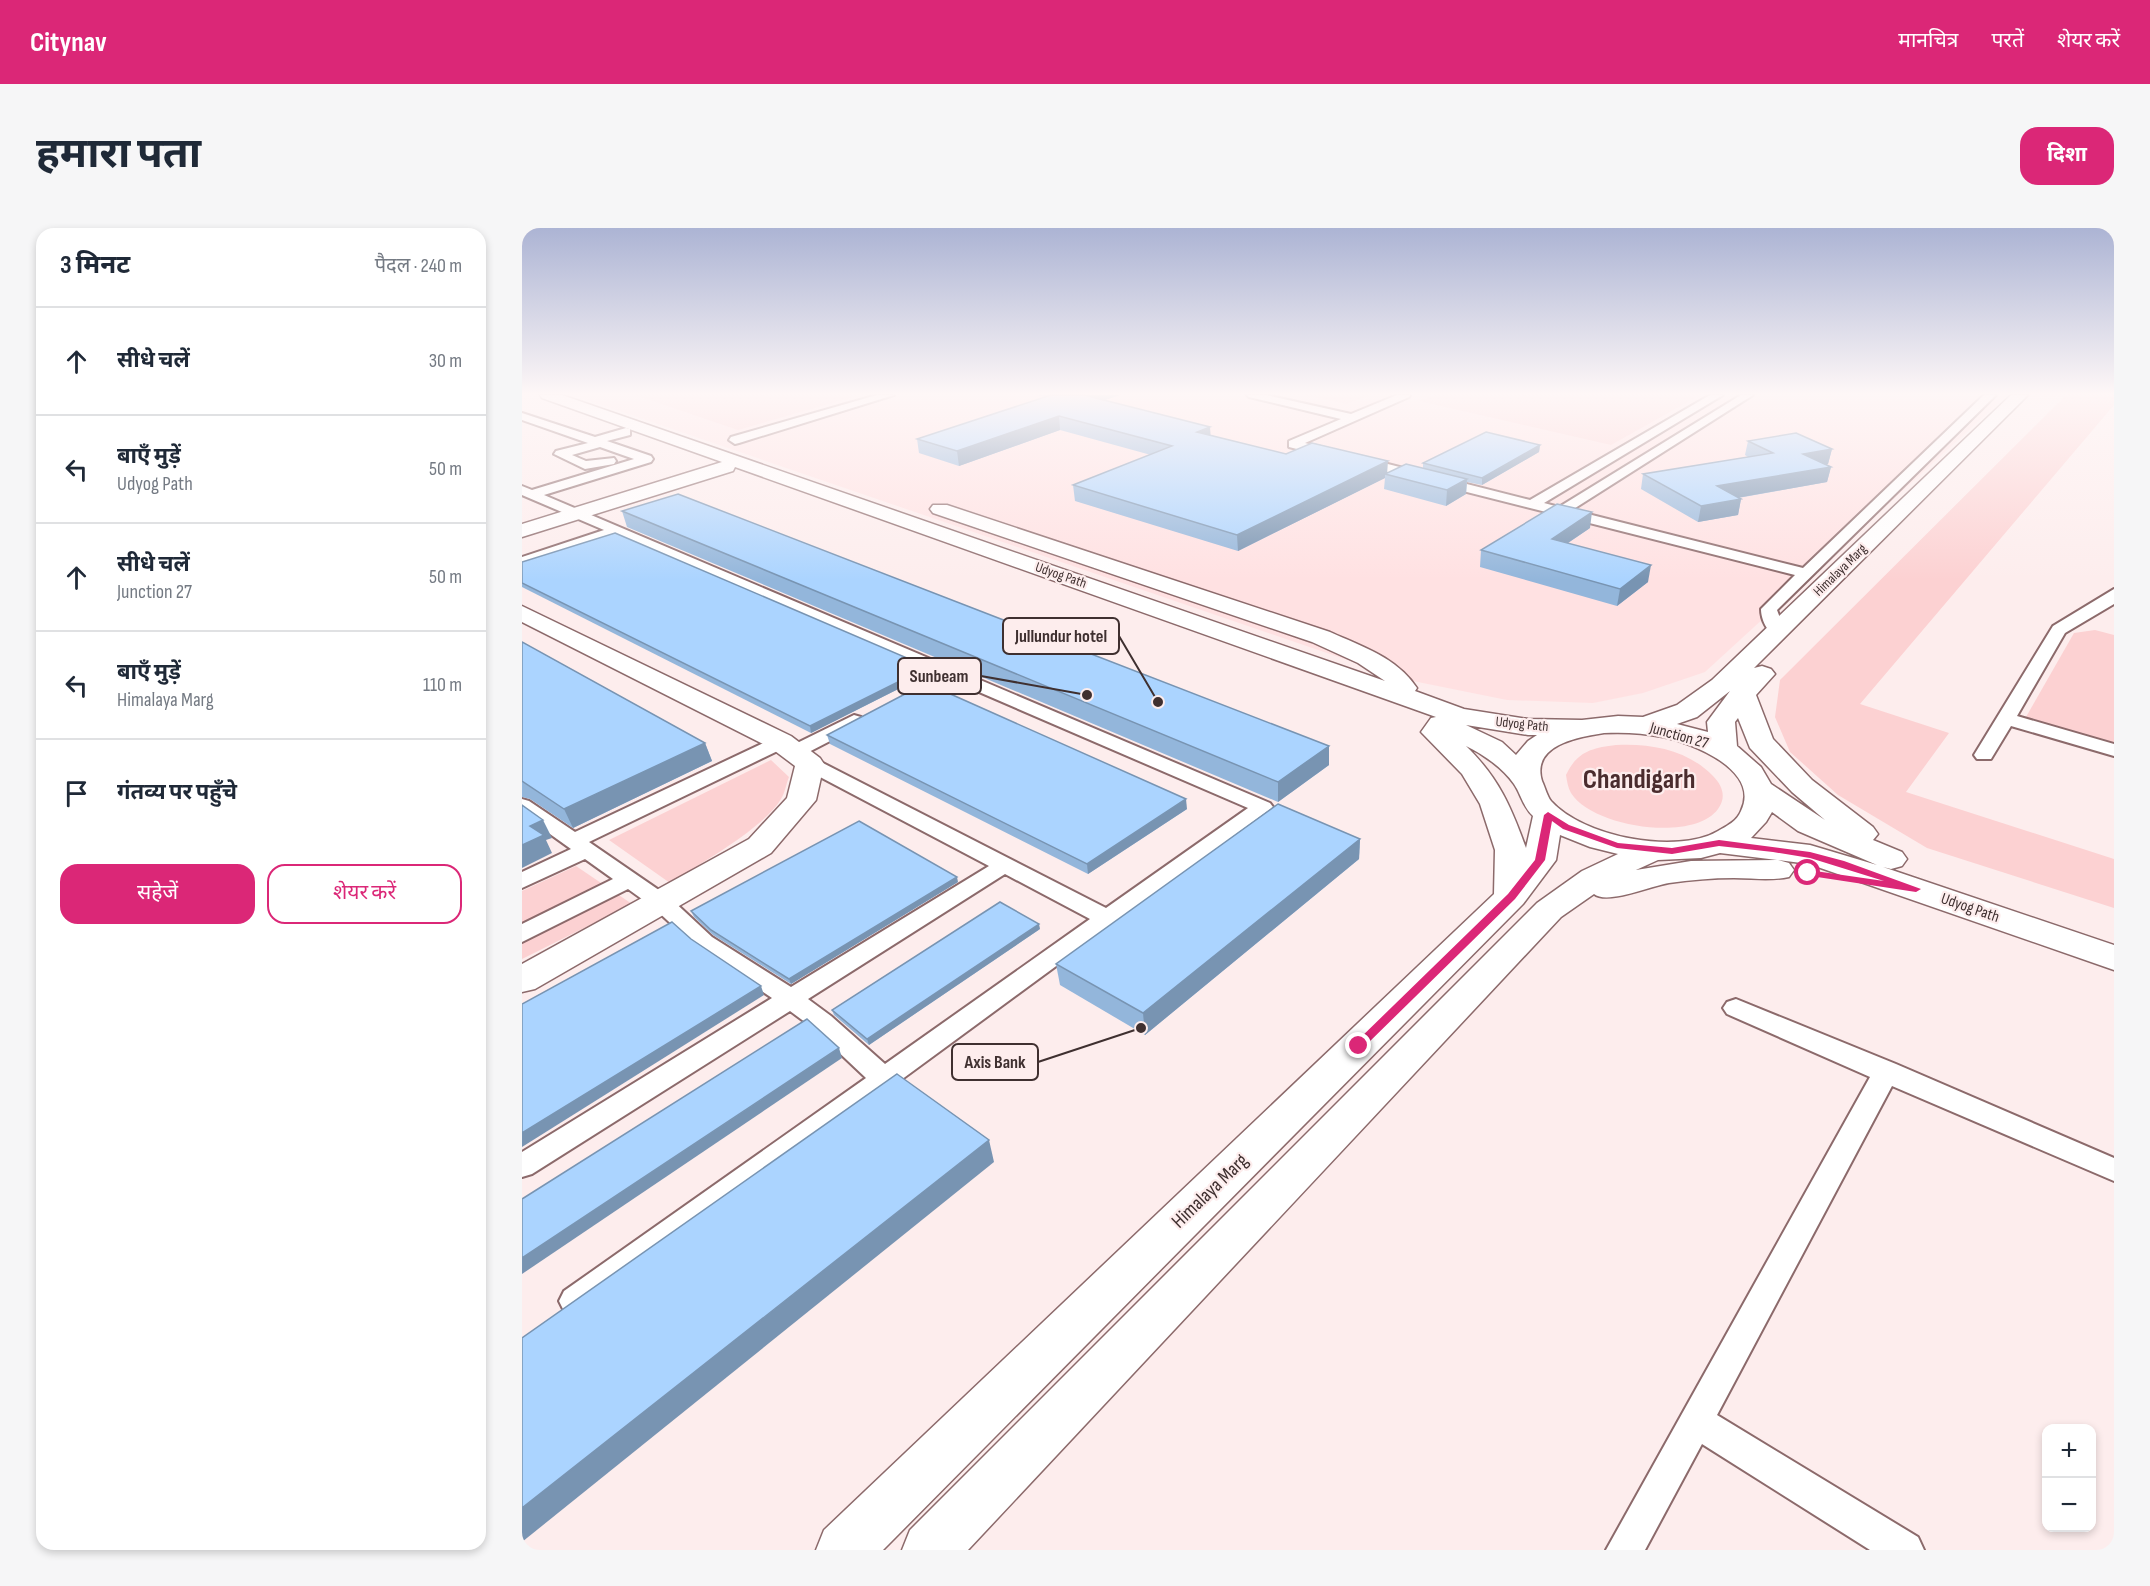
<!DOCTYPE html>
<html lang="hi">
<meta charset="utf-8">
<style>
body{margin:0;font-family:"Sofia Sans Condensed","Noto Sans Devanagari",sans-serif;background:#f6f6f7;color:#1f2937}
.controls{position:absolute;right:18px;bottom:18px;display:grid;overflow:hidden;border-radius:12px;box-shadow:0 3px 9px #0003}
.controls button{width:54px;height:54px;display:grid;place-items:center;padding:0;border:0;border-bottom:2px solid #e0e1e3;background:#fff;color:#1f2937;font:30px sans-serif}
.stop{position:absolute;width:18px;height:18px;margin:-14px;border:4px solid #db2777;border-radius:50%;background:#fff}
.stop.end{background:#db2777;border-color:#fff;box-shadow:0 2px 6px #0008}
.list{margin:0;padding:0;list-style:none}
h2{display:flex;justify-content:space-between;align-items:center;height:78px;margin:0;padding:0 24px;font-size:26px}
h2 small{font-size:20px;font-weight:400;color:#747a83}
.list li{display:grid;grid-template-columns:39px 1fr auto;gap:18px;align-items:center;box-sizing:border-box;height:108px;padding:0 24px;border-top:2px solid #e0e1e3}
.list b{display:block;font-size:22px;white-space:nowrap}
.list p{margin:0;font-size:20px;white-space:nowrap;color:#747a83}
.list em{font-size:20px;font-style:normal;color:#747a83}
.actions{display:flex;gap:12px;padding:18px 24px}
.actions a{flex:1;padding:14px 0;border:2px solid #db2777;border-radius:18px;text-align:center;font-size:21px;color:#db2777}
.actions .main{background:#db2777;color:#fff}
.icon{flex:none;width:33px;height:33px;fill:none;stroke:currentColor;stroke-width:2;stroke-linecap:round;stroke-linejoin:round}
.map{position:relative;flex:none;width:1592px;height:1322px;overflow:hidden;border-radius:18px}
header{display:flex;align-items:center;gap:36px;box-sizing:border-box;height:84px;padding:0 30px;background:#db2777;color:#fff}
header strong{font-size:28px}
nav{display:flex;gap:33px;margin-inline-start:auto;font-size:21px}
.intro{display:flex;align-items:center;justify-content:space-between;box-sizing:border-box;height:144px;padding:0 36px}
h1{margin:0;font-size:42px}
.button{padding:15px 27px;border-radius:18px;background:#db2777;color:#fff;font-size:21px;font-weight:700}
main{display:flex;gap:36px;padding:0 36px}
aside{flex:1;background:#fff;border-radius:18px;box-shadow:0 3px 9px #0003}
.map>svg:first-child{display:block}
.built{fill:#ffe1e2}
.green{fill:#fcd1d2}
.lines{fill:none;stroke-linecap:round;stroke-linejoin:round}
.street-casing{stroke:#8c6a6b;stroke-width:4}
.secondary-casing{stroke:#8c6a6b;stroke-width:3}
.street{fill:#fff;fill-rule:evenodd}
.secondary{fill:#fff;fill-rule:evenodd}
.wall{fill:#93b6db}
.shaded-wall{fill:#7894b2}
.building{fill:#abd4ff;stroke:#7894b2;stroke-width:1.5}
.route{fill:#db2777}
.labels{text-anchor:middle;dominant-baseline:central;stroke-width:4.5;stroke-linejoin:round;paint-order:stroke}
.far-street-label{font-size:14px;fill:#3f3030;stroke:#fdeded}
.street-label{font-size:16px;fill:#3f3030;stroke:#fdeded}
.near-street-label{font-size:20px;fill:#3f3030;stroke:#fdeded}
.town-label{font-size:28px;font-weight:bold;fill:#4a2c2e;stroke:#fdeded}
.leader{fill:none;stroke:#3f3030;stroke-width:2}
.callout-dot{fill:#3f3030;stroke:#fdeded;stroke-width:2}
.callout{fill:#fdeded;stroke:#3f3030;stroke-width:2}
.callout-label{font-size:18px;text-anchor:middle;font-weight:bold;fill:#3f3030}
</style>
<header>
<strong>Citynav</strong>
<nav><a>मानचित्र</a><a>परतें</a><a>शेयर करें</a></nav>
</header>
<div class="intro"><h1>हमारा पता</h1><a class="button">दिशा</a></div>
<main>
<aside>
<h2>3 मिनट<small>पैदल · 240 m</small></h2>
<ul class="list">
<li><svg class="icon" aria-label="ahead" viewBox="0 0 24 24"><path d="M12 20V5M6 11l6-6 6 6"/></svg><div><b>सीधे चलें</b></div><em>30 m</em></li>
<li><svg class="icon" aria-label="left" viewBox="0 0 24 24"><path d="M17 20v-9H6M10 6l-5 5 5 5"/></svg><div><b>बाएँ मुड़ें</b><p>Udyog Path</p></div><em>50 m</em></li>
<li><svg class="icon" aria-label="ahead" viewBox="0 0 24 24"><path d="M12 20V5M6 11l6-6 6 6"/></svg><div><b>सीधे चलें</b><p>Junction 27</p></div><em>50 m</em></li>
<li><svg class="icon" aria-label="left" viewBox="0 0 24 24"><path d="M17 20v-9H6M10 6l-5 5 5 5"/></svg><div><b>बाएँ मुड़ें</b><p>Himalaya Marg</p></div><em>110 m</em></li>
<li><svg class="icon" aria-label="arrive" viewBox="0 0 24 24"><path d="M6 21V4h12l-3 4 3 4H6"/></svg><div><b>गंतव्य पर पहुँचे</b></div></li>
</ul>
<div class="actions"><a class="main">सहेजें</a><a>शेयर करें</a></div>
</aside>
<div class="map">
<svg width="1592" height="1322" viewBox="0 0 1592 1322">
<rect width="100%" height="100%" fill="#fdeded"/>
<path class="built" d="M 51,167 L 1485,167 L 1183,444 L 1121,465 L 1071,475 L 985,472 L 881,451 Z"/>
<g class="green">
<path d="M 113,167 L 338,167 L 216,202 Z"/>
<path d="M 782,167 L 848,167 L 824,176 Z"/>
<path d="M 912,167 L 1178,167 L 1089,217 L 897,173 Z"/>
<path d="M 1544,167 L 1592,167 L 1592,177 L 1338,476 L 1427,505 L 1384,564 L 1592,631 L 1592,680 L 1405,620 L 1316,567 L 1268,524 L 1253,489 L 1258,452 Z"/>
<path d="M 1573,402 L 1592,407 L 1592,515 L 1504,489 L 1552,405 Z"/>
<path d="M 1094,517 C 1129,515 1166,522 1191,548 C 1200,557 1205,569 1196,581 C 1171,615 1070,599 1049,565 C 1046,560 1045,553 1044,547 C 1055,524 1069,520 1094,517 Z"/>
<path d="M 249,532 L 267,549 C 264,556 263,565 259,571 C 242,600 177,636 148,655 L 87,612 Z"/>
<path d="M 54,638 L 110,676 L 0,731 L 0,663 Z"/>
</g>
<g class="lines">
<defs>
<g id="street">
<path d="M 355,167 L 372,167 L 217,215 L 213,216 L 207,212 L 209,209 Z"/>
<path d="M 725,167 L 744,167 L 829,186 L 875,167 L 888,167 L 887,169 L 783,215 L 1008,272 L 1188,167 L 1201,167 L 1022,275 L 1037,279 L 1219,167 L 1231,167 L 1050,282 L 1281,340 L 1462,167 L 1474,167 L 1255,382 L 1263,403 L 1255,408 C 1245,405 1239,391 1239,381 L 1273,347 L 767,219 L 767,213 L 819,191 L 727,169 Z"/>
<path d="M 0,185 L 73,209 L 104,200 L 108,201 L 108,207 L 85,213 L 129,228 L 131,231 L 129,234 L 22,267 L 748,575 L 751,579 L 64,1083 L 53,1087 L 42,1083 L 37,1073 L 42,1063 L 344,850 L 291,800 L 268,783 L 10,946 L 0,949 L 0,924 L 250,770 L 174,719 L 131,679 L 106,661 L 0,714 L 0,696 L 91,651 L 63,631 L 0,660 L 0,644 L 49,621 L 0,586 L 0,571 L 7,573 L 53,604 L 252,510 L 266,510 L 269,514 L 266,518 L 67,614 L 147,669 L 190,709 L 269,759 L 467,638 L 281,540 L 278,536 L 281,532 L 295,532 L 584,680 L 726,580 L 95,308 L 0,338 L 0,329 L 82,302 L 0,267 L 0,258 L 10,262 L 112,231 L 78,219 L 50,227 L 64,233 L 92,230 L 94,233 L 92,236 L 63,241 L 32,226 L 34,223 L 66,215 L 0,192 ZM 483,646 L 568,691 L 363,836 L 309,788 L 286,771 Z"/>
<path d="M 1592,361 L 1592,376 L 1543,405 L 1495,488 L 1592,516 L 1592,528 L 1489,498 L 1469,531 L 1455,531 L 1452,527 L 1531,398 Z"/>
<path d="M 332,487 L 339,489 L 341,493 L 339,497 L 279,528 L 265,528 L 262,524 L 265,520 Z"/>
<path d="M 1214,771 L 1374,836 L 1592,930 L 1592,953 L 1370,858 L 1195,1187 L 1396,1309 L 1402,1322 L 1348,1322 L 1180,1216 L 1123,1322 L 1084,1322 L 1348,849 L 1205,786 L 1201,780 L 1205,774 Z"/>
</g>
<g id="secondary">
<path d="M 18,167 L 40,167 L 863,453 L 836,435 L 790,414 L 411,285 L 408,281 L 411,277 L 425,277 L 808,404 C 841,419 874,429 895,460 L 893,463 L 942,481 L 1006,491 L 1060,492 L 1096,488 L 1121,489 L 1155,477 L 1190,452 L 1489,167 L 1506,167 L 1232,440 L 1240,438 L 1249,441 L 1253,446 L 1234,467 L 1251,511 L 1290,552 L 1351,599 L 1356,606 L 1351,612 L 1380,624 L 1385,631 L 1380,638 L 1369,641 L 1361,639 L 1592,717 L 1592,742 L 1287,636 L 1256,632 L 1267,635 L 1272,642 L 1267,649 C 1249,653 1231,650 1212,650 C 1190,650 1168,652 1147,655 C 1129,658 1085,677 1072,666 L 1039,689 L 446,1322 L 380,1322 L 388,1302 L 1015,675 L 1060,643 L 1096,626 L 1068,619 L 1038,607 L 1034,632 L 1001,676 L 361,1322 L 294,1322 L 302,1302 L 972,666 L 973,622 L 958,576 L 940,546 L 899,504 L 909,490 L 914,489 L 213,239 L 211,243 L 0,309 L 0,296 L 200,234 L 20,170 ZM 1208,463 L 1185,494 L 1186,504 L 1155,496 L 1175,489 ZM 1216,490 L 1228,520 L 1270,564 L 1303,592 L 1249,556 L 1239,539 L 1215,518 L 1213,494 ZM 944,497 L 1006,507 L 1015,507 L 1006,513 L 994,527 L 980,514 ZM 1082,505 C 1102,504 1121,505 1141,509 C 1170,515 1239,542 1219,583 C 1215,593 1205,598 1196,603 C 1155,627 1061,609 1029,573 C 1025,568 1023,559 1020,553 C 1009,517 1056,509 1082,505 ZM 944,518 C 961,526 981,540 992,556 C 999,566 1001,579 1011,588 L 1004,620 C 989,579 977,550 944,518 ZM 1250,584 L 1276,603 L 1355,637 L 1288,617 L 1229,610 L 1244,594 ZM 1198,625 L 1255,632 L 1169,633 L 1114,642 L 1136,632 L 1179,630 Z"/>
<path d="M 0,378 L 269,508 L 298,530 L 302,536 L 294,572 L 249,625 L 13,761 L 0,764 L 0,736 L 227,611 L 265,570 L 273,538 L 249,520 L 0,394 Z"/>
</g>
</defs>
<use href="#street" class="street-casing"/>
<use href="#secondary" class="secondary-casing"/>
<use href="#street" class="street"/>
<use href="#secondary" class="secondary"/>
</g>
<g class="wall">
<path d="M 515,167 L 598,167 L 583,172 L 688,207 L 764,226 L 866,245 L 901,240 L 901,235 L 1018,217 L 1017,224 L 960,257 L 945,254 L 944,266 L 924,278 L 862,261 L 863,250 L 716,323 L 553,273 L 551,257 L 629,227 L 538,202 L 437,238 L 397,225 L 395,211 L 523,169 Z"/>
<path d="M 1226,213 L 1310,221 L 1306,236 L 1304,237 L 1309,239 L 1305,254 L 1216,270 L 1219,271 L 1216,287 L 1176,294 L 1119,261 L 1121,246 L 1226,229 L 1223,227 Z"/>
<path d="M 100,283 L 807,518 L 807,537 L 756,574 L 105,299 Z"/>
<path d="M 1068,300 L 1046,315 L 1126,354 L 1095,378 L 958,339 L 959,322 Z"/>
<path d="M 0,334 L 408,445 L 289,505 L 0,359 Z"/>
<path d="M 0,414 L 183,515 L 190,533 L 51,600 L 8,571 L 0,569 Z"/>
<path d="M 423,455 L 420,462 L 665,581 L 566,646 L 308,516 L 305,507 Z"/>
<path d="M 838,611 L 837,631 L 623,807 L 538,757 L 534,736 Z"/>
<path d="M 436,654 L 269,756 L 191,707 L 172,689 L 169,683 Z"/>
<path d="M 518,701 L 347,817 L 312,787 L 310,782 Z"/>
</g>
<g class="shaded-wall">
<path d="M 561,167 L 598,167 L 562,179 Z"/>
<path d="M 537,188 L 538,202 L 437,238 L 435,223 Z"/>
<path d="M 688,199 L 689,213 L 675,204 Z"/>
<path d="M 1018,217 L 1017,224 L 960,257 L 960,250 Z"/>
<path d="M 1310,221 L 1306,236 L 1278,241 L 1281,226 Z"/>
<path d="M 866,233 L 865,247 L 863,246 L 863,250 L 716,323 L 715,307 Z"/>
<path d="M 1309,239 L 1305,254 L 1192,274 L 1195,258 Z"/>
<path d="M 945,251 L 944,266 L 924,278 L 925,262 Z"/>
<path d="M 1219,271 L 1216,287 L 1176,294 L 1179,278 Z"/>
<path d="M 1070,284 L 1068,300 L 1028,327 L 1030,311 Z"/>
<path d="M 1129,337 L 1126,354 L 1095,378 L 1098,361 Z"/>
<path d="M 406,439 L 408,445 L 289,505 L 288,498 Z"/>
<path d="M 421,446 L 423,455 L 417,470 L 415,460 Z"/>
<path d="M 183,515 L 190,533 L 51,600 L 42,581 Z"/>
<path d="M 807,518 L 807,537 L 756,574 L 756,554 Z"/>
<path d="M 664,571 L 665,581 L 566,646 L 565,636 Z"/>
<path d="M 21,592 L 30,610 L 24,612 L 30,625 L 0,640 L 0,617 L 8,598 Z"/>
<path d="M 838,611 L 837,631 L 623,807 L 621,785 Z"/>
<path d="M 435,649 L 436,654 L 269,756 L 267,751 Z"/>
<path d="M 517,696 L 518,701 L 347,817 L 345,811 Z"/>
<path d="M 239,758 L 242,767 L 0,919 L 0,905 Z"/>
<path d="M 317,820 L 320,830 L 0,1046 L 0,1030 Z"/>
<path d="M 467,912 L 472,934 L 0,1314 L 0,1280 Z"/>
</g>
<g class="building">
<path d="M 529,167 L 562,167 L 688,199 L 675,204 L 764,226 L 790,215 L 866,233 L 715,307 L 551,257 L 650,218 L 537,188 L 435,223 L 395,211 Z"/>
<path d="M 964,204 L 1018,217 L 960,250 L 901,235 Z"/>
<path d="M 1274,205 L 1310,221 L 1281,226 L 1309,239 L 1195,258 L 1219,271 L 1179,278 L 1121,246 L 1251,225 L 1226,213 Z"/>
<path d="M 884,236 L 945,251 L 925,262 L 863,246 Z"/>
<path d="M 156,266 L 807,518 L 756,554 L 100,283 Z"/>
<path d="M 1035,276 L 1070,284 L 1030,311 L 1129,337 L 1098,361 L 959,322 Z"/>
<path d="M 93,305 L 406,439 L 288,498 L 0,355 L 0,334 Z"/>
<path d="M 0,414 L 183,515 L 42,581 L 0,553 Z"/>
<path d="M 421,446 L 415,460 L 664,571 L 565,636 L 305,507 Z"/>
<path d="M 756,576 L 838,611 L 621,785 L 534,736 Z"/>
<path d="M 0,577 L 21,592 L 8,598 L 22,607 L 0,617 Z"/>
<path d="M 337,593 L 435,649 L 267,751 L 189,702 L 169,683 Z"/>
<path d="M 478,674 L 517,696 L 345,811 L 310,782 Z"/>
<path d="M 150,694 L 169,711 L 239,758 L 0,905 L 0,776 Z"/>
<path d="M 285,791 L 317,820 L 0,1030 L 0,971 Z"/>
<path d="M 375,846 L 467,912 L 0,1280 L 0,1110 Z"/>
</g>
<linearGradient id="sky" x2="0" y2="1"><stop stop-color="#acb4d4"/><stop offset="0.47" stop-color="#fef7f7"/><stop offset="1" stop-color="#fef7f7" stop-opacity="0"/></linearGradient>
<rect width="1592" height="352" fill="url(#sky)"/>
<path class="route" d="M 1026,584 L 1047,597 L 1096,615 L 1150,620 L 1197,612 L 1288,624 L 1322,633 L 1399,661 L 1394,664 L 1282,647 L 1282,643 L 1286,642 L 1362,653 L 1288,630 L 1251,624 L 1197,618 L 1150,626 L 1095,620 L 1041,601 L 1030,593 L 1023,632 L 993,671 L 841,820 L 833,820 L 833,815 L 986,666 L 1013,632 L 1022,587 Z"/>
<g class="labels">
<g class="far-street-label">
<text transform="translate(1318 342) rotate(-44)">Himalaya Marg</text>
<text transform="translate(539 347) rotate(19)">Udyog Path</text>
<text transform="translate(1000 496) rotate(6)">Udyog Path</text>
</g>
<g class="street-label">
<text transform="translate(1157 508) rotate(16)">Junction 27</text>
<text transform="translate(1448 680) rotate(19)">Udyog Path</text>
</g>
<g class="near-street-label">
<text transform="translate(688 963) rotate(-44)">Himalaya Marg</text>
</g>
<g class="town-label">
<text x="1117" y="551">Chandigarh</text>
</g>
</g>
<path class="leader" d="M636 474L597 408M565 467L459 448M619 800L516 834"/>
<g class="callout-dot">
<circle cx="636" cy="474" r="6"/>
<circle cx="565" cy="467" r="6"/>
<circle cx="619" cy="800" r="6"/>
</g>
<g class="callout">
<rect x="481" y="390" width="116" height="36" rx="6"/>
<rect x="376" y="430" width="83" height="36" rx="6"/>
<rect x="430" y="816" width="86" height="36" rx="6"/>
</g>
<g class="callout-label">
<text x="539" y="414">Jullundur hotel</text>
<text x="417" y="454">Sunbeam</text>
<text x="473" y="840">Axis Bank</text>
</g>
</svg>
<div class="controls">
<button>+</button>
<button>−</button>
</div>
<div class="stop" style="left:1286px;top:645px"></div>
<div class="stop end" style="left:837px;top:818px"></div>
</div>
</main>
